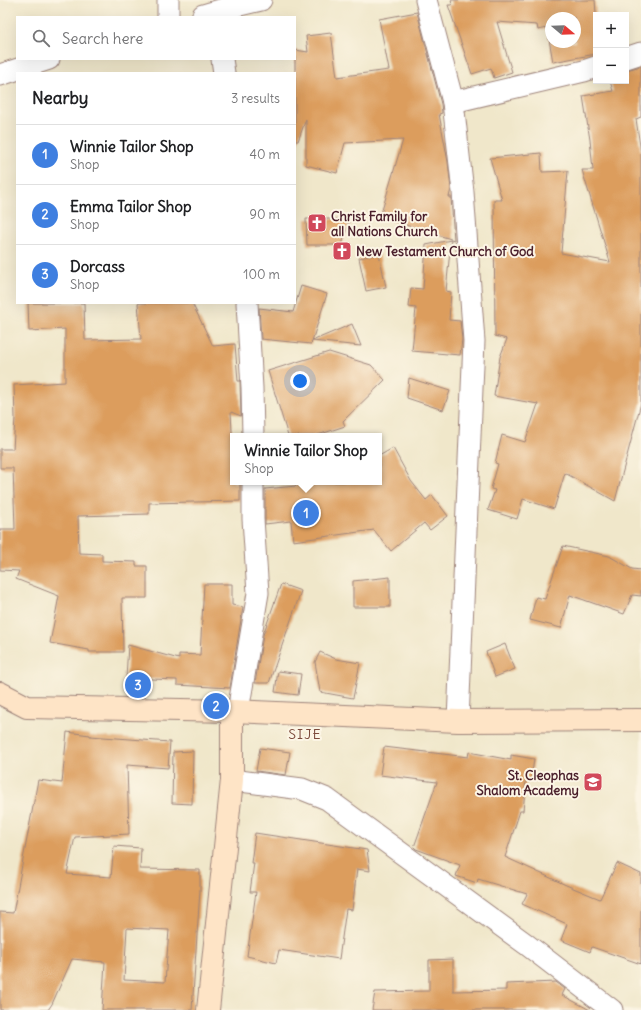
<!DOCTYPE html>
<meta charset="utf-8">
<style>
body{margin:0;font-family:Delius,sans-serif;background:#f6f6f6;color:#202124}
.controls{position:absolute;right:12px;top:12px;display:grid;overflow:hidden;border-radius:0px;box-shadow:0 4px 16px #0002}
.controls button{width:36px;height:36px;display:grid;place-items:center;padding:0;border:0;border-bottom:1px solid #e0e0e0;background:#fff;color:#202124;font:20px sans-serif}
.compass{position:absolute;left:545px;top:12px;width:36px;height:36px;border-radius:50%;background:#fff;box-shadow:0 4px 16px #0002;rotate:109deg}
.you{position:absolute;left:300px;top:381px;width:14px;height:14px;margin:-10px;border:3px solid #fff;border-radius:50%;background:#1a73e8;box-shadow:0 0 0 6px #1a73e833}
.badge{display:grid;place-items:center;width:26px;height:26px;border-radius:50%;background:#111827;color:#fff;font-size:13px;font-weight:700}
.pin{position:absolute;translate:-50% -50%;border:2px solid #fff;box-shadow:0 1px 4px #0006}
.popup{position:absolute;left:230px;top:433px;width:152px;height:52px;box-sizing:border-box;display:grid;place-content:center;border-radius:0px;background:#fff;filter:drop-shadow(0 1px 3px #0005);font-size:13px;white-space:nowrap;color:#757577}
.popup b{font-size:15px;color:#202124}
.popup::after{content:'';position:absolute;left:50%;top:100%;margin-left:-8px;border:8px solid transparent;border-top-color:#fff}
.list{margin:0;padding:0;list-style:none}
h2{display:flex;justify-content:space-between;align-items:center;height:52px;margin:0;padding:0 16px;font-size:17px}
h2 small{font-size:13px;font-weight:400;color:#757577}
.list li{display:grid;grid-template-columns:26px 1fr auto;gap:12px;align-items:center;box-sizing:border-box;height:60px;padding:0 16px;border-top:1px solid #e0e0e0}
.list b{display:block;font-size:15px;white-space:nowrap}
.list p{margin:0;font-size:13px;white-space:nowrap;color:#757577}
.list em{font-size:13px;font-style:normal;color:#757577}
.icon{flex:none;width:22px;height:22px;fill:none;stroke:currentColor;stroke-width:2;stroke-linecap:round;stroke-linejoin:round}
.map{position:relative;flex:none;width:641px;height:1010px;overflow:hidden}
.search{position:absolute;background:#fff;box-shadow:0 4px 16px #0002;left:16px;top:16px;width:280px;height:44px;display:flex;align-items:center;gap:10px;box-sizing:border-box;padding:0 14px;border-radius:0px;color:#757577;font-size:15px}
.panel{position:absolute;background:#fff;box-shadow:0 4px 16px #0002;left:16px;top:72px;width:280px;height:232px;border-radius:0px}
.map>svg:first-child{display:block}
.building{fill:#dc9d5d;fill-rule:evenodd}
.lines{fill:none;stroke-linecap:round;stroke-linejoin:round}
.street-casing{stroke:#9d837a;stroke-width:23}
.secondary-casing{stroke:#9d837a;stroke-width:24}
.street{stroke:#fff;stroke-width:21}
.secondary{stroke:#fee4c6;stroke-width:22}
.labels{text-anchor:middle;dominant-baseline:central;stroke-width:4;stroke-linejoin:round;paint-order:stroke}
.poi-label{font-size:13px;font-weight:bold;fill:#4a1f2b;stroke:#fcf5e5;text-anchor:start}
.neighbourhood-label{font-size:14px;letter-spacing:1px;fill:#7d4b3c;stroke:#fcf5e5}
</style>
<div class="map">
<svg width="641" height="1010" viewBox="0 0 641 1010">
<rect width="100%" height="100%" fill="#fcf5e5"/>
<filter id="ink" filterUnits="userSpaceOnUse"><feTurbulence type="fractalNoise" baseFrequency=".025" numOctaves="2"/><feDisplacementMap in="SourceGraphic" scale="8" xChannelSelector="R" yChannelSelector="G"/><feConvolveMatrix kernelMatrix="1 2 1 2 8 2 1 2 1" color-interpolation-filters="sRGB"/></filter>
<filter id="wash" filterUnits="userSpaceOnUse"><feTurbulence type="fractalNoise" baseFrequency=".012" numOctaves="4" result="noise"/><feDisplacementMap in="SourceGraphic" scale="16" xChannelSelector="R" yChannelSelector="G"/><feGaussianBlur stdDeviation="0.9" result="paint"/><feColorMatrix in="noise" values="0 0 0 0 0 0 0 0 0 0 0 0 0 0 0 0 0 1.4 0 .05"/><feComposite in="paint" operator="in"/></filter>
<g filter="url(#wash)">
<rect width="100%" height="100%" fill="#f0e7ca"/>
<g id="blocks">
<g class="building">
<path d="M 451,0 L 595,0 L 596,14 L 596,54 L 553,62 L 547,28 L 538,30 L 537,25 L 497,22 L 512,72 L 494,78 L 491,68 L 472,74 L 448,5 L 452,5 ZM 551,18 L 575,18 L 575,42 L 551,42 Z"/>
<path d="M 417,12 L 441,104 L 442,113 L 439,114 L 448,162 L 451,189 L 449,197 L 451,197 L 454,240 L 380,217 L 403,140 L 345,143 L 337,173 L 306,165 L 306,119 L 298,141 L 295,141 L 295,50 L 308,52 L 306,36 L 331,33 L 337,77 L 389,70 L 379,19 Z"/>
<path d="M 641,66 L 641,117 L 636,119 L 641,153 L 641,403 L 615,501 L 565,473 L 554,509 L 523,499 L 517,519 L 488,510 L 495,490 L 491,489 L 498,464 L 495,463 L 502,435 L 525,442 L 538,404 L 494,396 L 500,357 L 507,339 L 495,336 L 494,200 L 502,200 L 490,158 L 541,153 L 542,172 L 568,171 L 561,253 L 610,262 L 582,170 L 593,170 L 590,140 L 583,96 L 613,91 L 610,81 L 626,81 L 626,70 Z"/>
<path d="M 306,219 L 350,219 L 342,245 L 307,245 Z"/>
<path d="M 451,240 L 446,291 L 451,292 L 449,320 L 460,321 L 462,339 L 460,355 L 412,351 L 416,308 L 409,307 L 411,288 L 423,289 L 426,245 Z"/>
<path d="M 379,254 L 386,287 L 366,291 L 359,258 Z"/>
<path d="M 301,286 L 327,294 L 312,341 L 352,324 L 361,346 L 312,341 L 311,344 L 261,339 L 259,308 L 293,312 Z"/>
<path d="M 28,303 L 84,303 L 85,340 L 141,339 L 138,303 L 192,303 L 213,346 L 235,344 L 238,381 L 240,381 L 241,416 L 231,412 L 233,451 L 233,482 L 240,482 L 240,501 L 149,503 L 149,514 L 78,516 L 79,553 L 102,554 L 102,561 L 136,562 L 136,566 L 147,566 L 147,598 L 122,598 L 123,652 L 89,652 L 89,650 L 50,643 L 59,596 L 16,579 L 19,571 L 0,570 L 0,529 L 15,529 L 13,468 L 0,468 L 0,449 L 13,449 L 15,418 L 14,385 L 65,382 L 65,329 L 29,331 Z"/>
<path d="M 329,352 L 371,365 L 385,380 L 343,421 L 345,426 L 315,436 L 288,436 L 268,371 Z"/>
<path d="M 409,378 L 450,391 L 443,410 L 407,398 Z"/>
<path d="M 393,448 L 411,481 L 426,500 L 432,495 L 448,516 L 430,530 L 424,523 L 391,551 L 374,530 L 293,541 L 291,521 L 265,524 L 265,489 L 296,486 L 295,482 L 379,482 L 379,456 Z"/>
<path d="M 563,546 L 609,556 L 632,569 L 641,570 L 641,596 L 632,595 L 624,614 L 570,595 L 561,628 L 530,620 L 536,597 L 545,599 Z"/>
<path d="M 390,577 L 390,607 L 353,607 L 353,581 Z"/>
<path d="M 204,584 L 232,584 L 232,605 L 243,607 L 230,688 L 177,685 L 177,680 L 126,678 L 128,645 L 179,659 L 179,654 L 200,655 Z"/>
<path d="M 281,584 L 301,591 L 269,683 L 255,683 L 263,635 Z"/>
<path d="M 505,644 L 515,669 L 495,677 L 486,652 Z"/>
<path d="M 320,652 L 336,659 L 360,663 L 353,698 L 320,692 L 315,662 Z"/>
<path d="M 278,671 L 301,674 L 298,695 L 275,692 Z"/>
<path d="M 67,732 L 90,735 L 90,736 L 170,742 L 168,768 L 127,765 L 129,834 L 75,837 L 67,874 L 111,877 L 114,846 L 141,848 L 140,869 L 200,870 L 200,890 L 192,1010 L 102,1010 L 105,962 L 72,959 L 52,1004 L 48,1010 L 0,1010 L 0,912 L 13,913 L 38,780 L 62,783 ZM 127,928 L 169,930 L 165,982 L 124,980 Z"/>
<path d="M 384,747 L 468,757 L 469,752 L 511,760 L 511,755 L 534,759 L 531,780 L 526,780 L 523,811 L 520,811 L 505,857 L 566,885 L 600,899 L 617,863 L 641,874 L 641,964 L 592,947 L 590,952 L 561,940 L 567,924 L 522,904 L 527,894 L 478,879 L 477,883 L 456,876 L 460,865 L 416,849 L 414,847 L 437,782 L 380,775 Z"/>
<path d="M 260,748 L 290,752 L 286,775 L 256,771 Z"/>
<path d="M 193,751 L 192,804 L 172,803 L 173,752 Z"/>
<path d="M 255,833 L 367,850 L 370,871 L 357,869 L 352,910 L 346,909 L 339,959 L 279,950 L 276,963 L 247,956 L 256,892 L 250,892 L 254,863 L 251,863 Z"/>
<path d="M 453,959 L 453,991 L 506,990 L 506,984 L 556,982 L 565,989 L 562,995 L 590,1010 L 372,1010 L 375,992 L 429,991 L 429,960 Z"/>
</g>
</g>
</g>
<g filter="url(#ink)">
<use href="#blocks" fill-opacity="0" stroke="#9d837a" stroke-width="1"/>
<g class="lines">
<defs>
<g id="street">
<path d="M 168,0 L 168,17"/>
<path d="M 426,0 L 453,102 L 463,192 L 474,341 L 458,721"/>
<path d="M 204,17 L 203,15 L 227,8 L 261,0"/>
<path d="M 626,58 L 641,53"/>
<path d="M 222,59 L 224,73"/>
<path d="M 0,75 L 49,59"/>
<path d="M 453,102 L 584,71 L 596,67"/>
<path d="M 247,303 L 252,388 L 253,436"/>
<path d="M 238,711 L 258,593 L 253,519 L 253,482"/>
<path d="M 232,780 L 302,789 L 327,799 L 526,944 L 612,1010"/>
</g>
<g id="secondary">
<path d="M 0,693 L 27,707 L 232,711 L 458,721 L 641,720"/>
<path d="M 208,1010 L 232,780 L 232,711"/>
</g>
</defs>
<use href="#street" class="street-casing"/>
<use href="#secondary" class="secondary-casing"/>
<use href="#street" class="street"/>
<use href="#secondary" class="secondary"/>
</g>
</g>
<defs>
<symbol id="church-square" viewBox="-11 -11 22 22"><rect x="-9" y="-9" width="18" height="18" rx="4" fill="#d1495b" stroke="#fcf5e5"/><path d="M-1.2-6h2.4v3.5h3.3v2.4h-3.3V6h-2.4V-.1h-3.3v-2.4h3.3Z" fill="#fff"/></symbol>
<symbol id="school-square" viewBox="-11 -11 22 22"><rect x="-9" y="-9" width="18" height="18" rx="4" fill="#d1495b" stroke="#fcf5e5"/><path d="M0-5L7-2L0 1L-7-2ZM-4 1L0 2.5L4 1V4Q0 6-4 4Z" fill="#fff"/></symbol>
</defs>
<g fill-rule="evenodd">
<use href="#church-square" x="306" y="212" width="22" height="22"/>
<use href="#church-square" x="331" y="240" width="22" height="22"/>
<use href="#school-square" x="582" y="771" width="22" height="22"/>
</g>
<g class="labels">
<g class="poi-label">
<text x="331" y="216">Christ Family for<tspan x="331" dy="15">all Nations Church</tspan></text>
<text x="356" y="251">New Testament Church of God</text>
<text x="579" y="775" text-anchor="end">St. Cleophas<tspan x="579" dy="15">Shalom Academy</tspan></text>
</g>
<g class="neighbourhood-label">
<text x="305" y="734">SIJE</text>
</g>
</g>
</svg>
<div class="controls">
<button>+</button>
<button>−</button>
</div>
<svg class="compass" viewBox="-18 -18 36 36"><path d="M0-13l5 13h-10z" fill="#e53935"/><path d="M0 13l5-13h-10z" fill="#757577"/></svg>
<div class="you"></div>
<div class="pin badge" style="left:306px;top:513px;background:#3f7fe0">1</div>
<div class="popup"><b>Winnie Tailor Shop</b>Shop</div>
<div class="pin badge" style="left:216px;top:706px;background:#3f7fe0">2</div>
<div class="pin badge" style="left:138px;top:685px;background:#3f7fe0">3</div>
<div class="search"><svg class="icon" aria-label="search" viewBox="0 0 24 24"><circle cx="10" cy="10" r="6"/><path d="M15 15l6 6"/></svg>Search here</div>
<section class="panel">
<h2>Nearby<small>3 results</small></h2>
<ul class="list">
<li><span class="badge" style="background:#3f7fe0">1</span><div><b>Winnie Tailor Shop</b><p>Shop</p></div><em>40 m</em></li>
<li><span class="badge" style="background:#3f7fe0">2</span><div><b>Emma Tailor Shop</b><p>Shop</p></div><em>90 m</em></li>
<li><span class="badge" style="background:#3f7fe0">3</span><div><b>Dorcass</b><p>Shop</p></div><em>100 m</em></li>
</ul>
</section>
</div>
